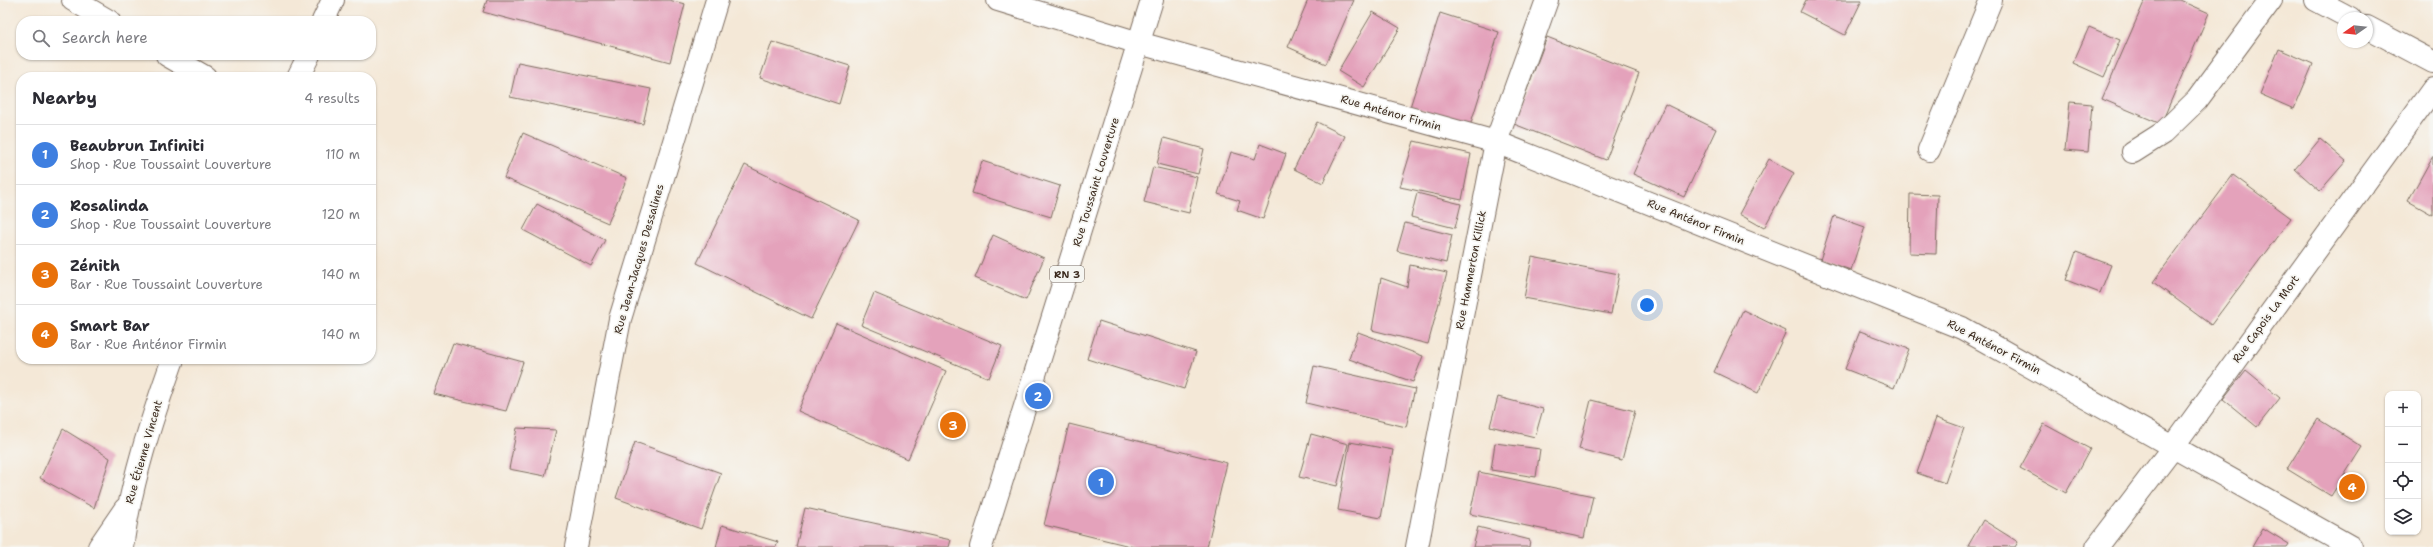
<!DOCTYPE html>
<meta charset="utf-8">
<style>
body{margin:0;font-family:"Shantell Sans",sans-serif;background:#f7f7f7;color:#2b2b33}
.controls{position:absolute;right:12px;bottom:12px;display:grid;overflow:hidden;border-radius:8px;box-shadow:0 1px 3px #0004}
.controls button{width:36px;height:36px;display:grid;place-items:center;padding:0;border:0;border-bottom:1px solid #e1e1e2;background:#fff;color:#2b2b33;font:20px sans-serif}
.compass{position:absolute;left:2337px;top:12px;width:36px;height:36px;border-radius:50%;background:#fff;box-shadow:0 1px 3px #0004;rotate:256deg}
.you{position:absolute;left:1647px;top:305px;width:14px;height:14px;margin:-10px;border:3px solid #fff;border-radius:50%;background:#1a73e8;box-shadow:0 0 0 6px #1a73e833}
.badge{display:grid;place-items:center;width:26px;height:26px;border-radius:50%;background:#1a73e8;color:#fff;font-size:13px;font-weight:700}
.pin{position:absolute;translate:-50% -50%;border:2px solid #fff;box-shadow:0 1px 4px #0006}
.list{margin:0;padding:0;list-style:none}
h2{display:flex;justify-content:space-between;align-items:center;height:52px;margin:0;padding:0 16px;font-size:17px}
h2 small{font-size:13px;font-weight:400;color:#7c7c81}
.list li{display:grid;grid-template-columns:26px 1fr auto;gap:12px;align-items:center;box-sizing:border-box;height:60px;padding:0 16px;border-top:1px solid #e1e1e2}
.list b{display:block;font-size:15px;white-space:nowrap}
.list p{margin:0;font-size:13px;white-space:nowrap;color:#7c7c81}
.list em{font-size:13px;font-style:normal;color:#7c7c81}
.icon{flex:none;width:22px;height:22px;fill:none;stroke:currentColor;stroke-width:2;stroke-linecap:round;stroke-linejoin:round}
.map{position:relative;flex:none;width:2433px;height:547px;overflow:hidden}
.search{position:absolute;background:#fff;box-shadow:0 1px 3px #0004;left:16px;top:16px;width:360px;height:44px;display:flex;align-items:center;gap:10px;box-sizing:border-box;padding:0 14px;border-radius:16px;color:#7c7c81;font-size:15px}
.panel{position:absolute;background:#fff;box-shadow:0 1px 3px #0004;left:16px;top:72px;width:360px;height:292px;border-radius:16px}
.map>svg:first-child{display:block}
.building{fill:#e4a2bb}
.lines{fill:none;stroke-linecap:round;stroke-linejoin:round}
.street-casing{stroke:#7c6c5f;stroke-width:24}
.secondary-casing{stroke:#7c6c5f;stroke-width:24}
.primary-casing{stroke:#7c6c5f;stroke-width:24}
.street{stroke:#fff;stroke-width:22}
.secondary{stroke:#fff;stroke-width:22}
.primary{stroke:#fff;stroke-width:22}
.labels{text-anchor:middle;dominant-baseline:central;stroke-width:3.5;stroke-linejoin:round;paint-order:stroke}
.shield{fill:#f6f6f2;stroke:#73675e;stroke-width:1}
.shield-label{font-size:10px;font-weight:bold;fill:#3b2a1e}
.street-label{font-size:11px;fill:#3b2a1e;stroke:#f6f6f2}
</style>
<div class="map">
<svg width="2433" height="547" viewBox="0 0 2433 547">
<rect width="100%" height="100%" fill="#f6f6f2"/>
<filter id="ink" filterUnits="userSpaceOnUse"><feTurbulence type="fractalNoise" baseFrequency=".025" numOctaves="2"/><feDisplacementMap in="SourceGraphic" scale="8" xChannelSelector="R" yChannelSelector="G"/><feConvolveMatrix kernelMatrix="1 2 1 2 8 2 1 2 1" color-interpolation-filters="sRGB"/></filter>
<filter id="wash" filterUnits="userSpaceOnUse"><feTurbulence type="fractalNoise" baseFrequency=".012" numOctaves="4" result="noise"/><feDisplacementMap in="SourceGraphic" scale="16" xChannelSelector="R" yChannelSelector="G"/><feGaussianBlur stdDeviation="0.9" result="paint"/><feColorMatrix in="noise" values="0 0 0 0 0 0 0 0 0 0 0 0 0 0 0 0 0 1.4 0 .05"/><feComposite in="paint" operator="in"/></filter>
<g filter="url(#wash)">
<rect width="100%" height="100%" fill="#f4e8d7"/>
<g id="blocks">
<g class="building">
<path d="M 487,0 L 669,0 L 685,4 L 670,62 L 483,12 Z"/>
<path d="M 1308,0 L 1354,0 L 1326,64 L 1288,47 Z"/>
<path d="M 1806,0 L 1862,0 L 1845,35 L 1800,12 Z"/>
<path d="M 2145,0 L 2180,0 L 2209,13 L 2161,124 L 2102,99 Z"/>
<path d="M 1373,12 L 1400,28 L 1364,87 L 1338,71 Z"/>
<path d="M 1440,13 L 1499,32 L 1470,126 L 1410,107 Z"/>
<path d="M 2089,27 L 2120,40 L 2104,77 L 2073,63 Z"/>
<path d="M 1547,37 L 1639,73 L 1606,160 L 1514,124 Z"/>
<path d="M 772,42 L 850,66 L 839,104 L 760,78 Z"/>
<path d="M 2279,49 L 2313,64 L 2294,109 L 2260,94 Z"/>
<path d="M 518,62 L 651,89 L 643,124 L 510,97 Z"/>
<path d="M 2070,102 L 2092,104 L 2088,152 L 2065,150 Z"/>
<path d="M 1665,104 L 1716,129 L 1684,197 L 1633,174 Z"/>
<path d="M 1317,122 L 1345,136 L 1323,183 L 1294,169 Z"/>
<path d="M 523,133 L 627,178 L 608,223 L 504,178 Z"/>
<path d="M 1164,138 L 1204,149 L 1198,174 L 1157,164 Z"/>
<path d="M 2320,139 L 2346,161 L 2320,191 L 2295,169 Z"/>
<path d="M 1414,141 L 1471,154 L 1462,200 L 1400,187 Z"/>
<path d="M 1260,144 L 1286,154 L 1263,219 L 1237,210 L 1240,201 L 1218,194 L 1231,152 L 1255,159 Z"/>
<path d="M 2433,156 L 2433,215 L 2408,201 Z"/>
<path d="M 1769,159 L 1794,173 L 1764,228 L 1739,214 Z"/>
<path d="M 982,161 L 1060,186 L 1051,217 L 972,193 Z"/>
<path d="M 745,165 L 859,220 L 811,319 L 697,263 Z"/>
<path d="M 1153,167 L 1197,177 L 1189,213 L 1144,202 Z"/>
<path d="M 2233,175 L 2291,218 L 2211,325 L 2153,282 Z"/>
<path d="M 1417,193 L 1461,204 L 1455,228 L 1411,217 Z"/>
<path d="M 1910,194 L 1938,195 L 1936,254 L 1909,253 Z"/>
<path d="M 537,204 L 605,240 L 591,266 L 523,230 Z"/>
<path d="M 1834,216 L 1865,227 L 1851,270 L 1820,260 Z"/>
<path d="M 1405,223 L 1452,235 L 1446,263 L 1397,251 Z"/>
<path d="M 993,235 L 1044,258 L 1026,300 L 975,278 Z"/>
<path d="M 2076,252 L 2111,265 L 2100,293 L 2066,280 Z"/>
<path d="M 1532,257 L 1619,274 L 1611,314 L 1524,298 Z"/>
<path d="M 1410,265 L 1447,273 L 1428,344 L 1372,330 L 1381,278 L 1407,287 Z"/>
<path d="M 874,293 L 1002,346 L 989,378 L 861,325 Z"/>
<path d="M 1743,310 L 1786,331 L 1758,393 L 1714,372 Z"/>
<path d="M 1099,321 L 1196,352 L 1184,389 L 1087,359 Z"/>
<path d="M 836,323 L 946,371 L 908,459 L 798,411 Z"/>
<path d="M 1860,331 L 1909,349 L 1894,388 L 1845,369 Z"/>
<path d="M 1358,332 L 1423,356 L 1413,382 L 1349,359 Z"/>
<path d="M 453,343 L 523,362 L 506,411 L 434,394 Z"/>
<path d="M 1314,366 L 1415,389 L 1406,427 L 1306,403 Z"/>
<path d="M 2246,370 L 2280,398 L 2257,427 L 2223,399 Z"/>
<path d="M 1498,397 L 1543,409 L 1535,437 L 1490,426 Z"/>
<path d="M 1591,400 L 1635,411 L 1622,460 L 1579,449 Z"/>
<path d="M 1936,418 L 1964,428 L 1945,483 L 1917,473 Z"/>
<path d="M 2318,419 L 2362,447 L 2331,496 L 2287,469 Z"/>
<path d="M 1069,424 L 1227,463 L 1207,547 L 1134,547 L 1044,525 Z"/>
<path d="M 2044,424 L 2090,449 L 2066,493 L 2020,468 Z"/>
<path d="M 517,428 L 556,430 L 545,476 L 509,469 Z"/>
<path d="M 63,429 L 110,458 L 94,508 L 40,478 Z"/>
<path d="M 1311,434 L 1348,444 L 1337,486 L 1299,477 Z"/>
<path d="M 635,442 L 721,473 L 701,529 L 616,498 Z"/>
<path d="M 1350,442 L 1393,450 L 1381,518 L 1338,510 Z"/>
<path d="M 1495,443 L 1540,449 L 1536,477 L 1491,470 Z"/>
<path d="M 1479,472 L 1593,496 L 1584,538 L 1470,514 Z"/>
<path d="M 805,508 L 951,540 L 949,547 L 796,547 Z"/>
<path d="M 1983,520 L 2018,542 L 2015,547 L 1968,546 Z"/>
<path d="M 722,525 L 778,542 L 776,547 L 716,547 Z"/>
<path d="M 1478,527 L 1530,540 L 1529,547 L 1473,547 Z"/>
<path d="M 2263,528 L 2289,544 L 2287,547 L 2252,547 Z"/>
</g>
</g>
</g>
<g filter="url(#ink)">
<use href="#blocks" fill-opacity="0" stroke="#7c6c5f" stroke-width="1"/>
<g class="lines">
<defs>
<g id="street">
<path d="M 73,0 L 109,21"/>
<path d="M 998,0 L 1139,43 L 1496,142 L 1962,328 L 2351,547"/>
<path d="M 323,21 L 333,0"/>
<path d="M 167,55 L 205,77"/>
<path d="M 298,77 L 309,55"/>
<path d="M 1929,150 L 1991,0"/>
<path d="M 2133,152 L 2163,133 L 2197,100 L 2271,0"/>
<path d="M 99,547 L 125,509"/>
<path d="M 122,547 C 131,482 151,421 173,359"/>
<path d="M 1417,547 L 1496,142 L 1547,0"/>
<path d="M 2097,547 L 2174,446 L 2433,89"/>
</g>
<g id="secondary">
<path d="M 2316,0 L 2350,18"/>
<path d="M 2367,27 L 2433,62"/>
<path d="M 576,547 L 620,319 L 717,0"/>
</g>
<path id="primary" d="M 981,547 L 1152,0"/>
</defs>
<use href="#street" class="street-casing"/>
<use href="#secondary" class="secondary-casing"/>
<use href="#primary" class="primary-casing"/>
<use href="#street" class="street"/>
<use href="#secondary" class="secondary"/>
<use href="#primary" class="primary"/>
</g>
</g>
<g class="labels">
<rect class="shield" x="1050" y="266" width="34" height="16" rx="3"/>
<g class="shield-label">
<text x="1067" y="274">RN 3</text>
</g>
<g class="street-label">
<text transform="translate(1391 113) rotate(16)">Rue Anténor Firmin</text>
<text transform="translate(1096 182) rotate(-73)">Rue Toussaint Louverture</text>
<text transform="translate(1696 222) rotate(22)">Rue Anténor Firmin</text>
<text transform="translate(639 259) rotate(-74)">Rue Jean-Jacques Dessalines</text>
<text transform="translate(1471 270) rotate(-79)">Rue Hammerton Killick</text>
<text transform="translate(2266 319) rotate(-54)">Rue Capois La Mort</text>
<text transform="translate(1994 347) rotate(28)">Rue Anténor Firmin</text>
<text transform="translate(144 452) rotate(-74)">Rue Étienne Vincent</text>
</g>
</g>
</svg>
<div class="controls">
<button>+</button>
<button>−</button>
<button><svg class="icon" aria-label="locate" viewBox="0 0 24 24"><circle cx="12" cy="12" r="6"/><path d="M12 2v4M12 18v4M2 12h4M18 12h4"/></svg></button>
<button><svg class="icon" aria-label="layers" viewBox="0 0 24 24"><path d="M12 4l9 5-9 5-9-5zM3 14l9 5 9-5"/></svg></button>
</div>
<svg class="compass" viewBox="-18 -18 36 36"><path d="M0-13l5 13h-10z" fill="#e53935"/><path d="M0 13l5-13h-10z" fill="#7c7c81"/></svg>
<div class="you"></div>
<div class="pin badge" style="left:1101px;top:482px;background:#3f7fe0">1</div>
<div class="pin badge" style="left:1038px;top:396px;background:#3f7fe0">2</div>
<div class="pin badge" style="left:953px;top:425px;background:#e8710a">3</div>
<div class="pin badge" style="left:2352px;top:487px;background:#e8710a">4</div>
<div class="search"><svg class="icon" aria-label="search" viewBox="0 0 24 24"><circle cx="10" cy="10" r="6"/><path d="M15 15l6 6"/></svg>Search here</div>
<section class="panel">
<h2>Nearby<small>4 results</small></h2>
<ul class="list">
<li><span class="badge" style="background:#3f7fe0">1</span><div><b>Beaubrun Infiniti</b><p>Shop · Rue Toussaint Louverture</p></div><em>110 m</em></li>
<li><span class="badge" style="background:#3f7fe0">2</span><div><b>Rosalinda</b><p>Shop · Rue Toussaint Louverture</p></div><em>120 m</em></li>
<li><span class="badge" style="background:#e8710a">3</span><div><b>Zénith</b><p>Bar · Rue Toussaint Louverture</p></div><em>140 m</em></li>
<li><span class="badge" style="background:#e8710a">4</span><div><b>Smart Bar</b><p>Bar · Rue Anténor Firmin</p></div><em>140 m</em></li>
</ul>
</section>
</div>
